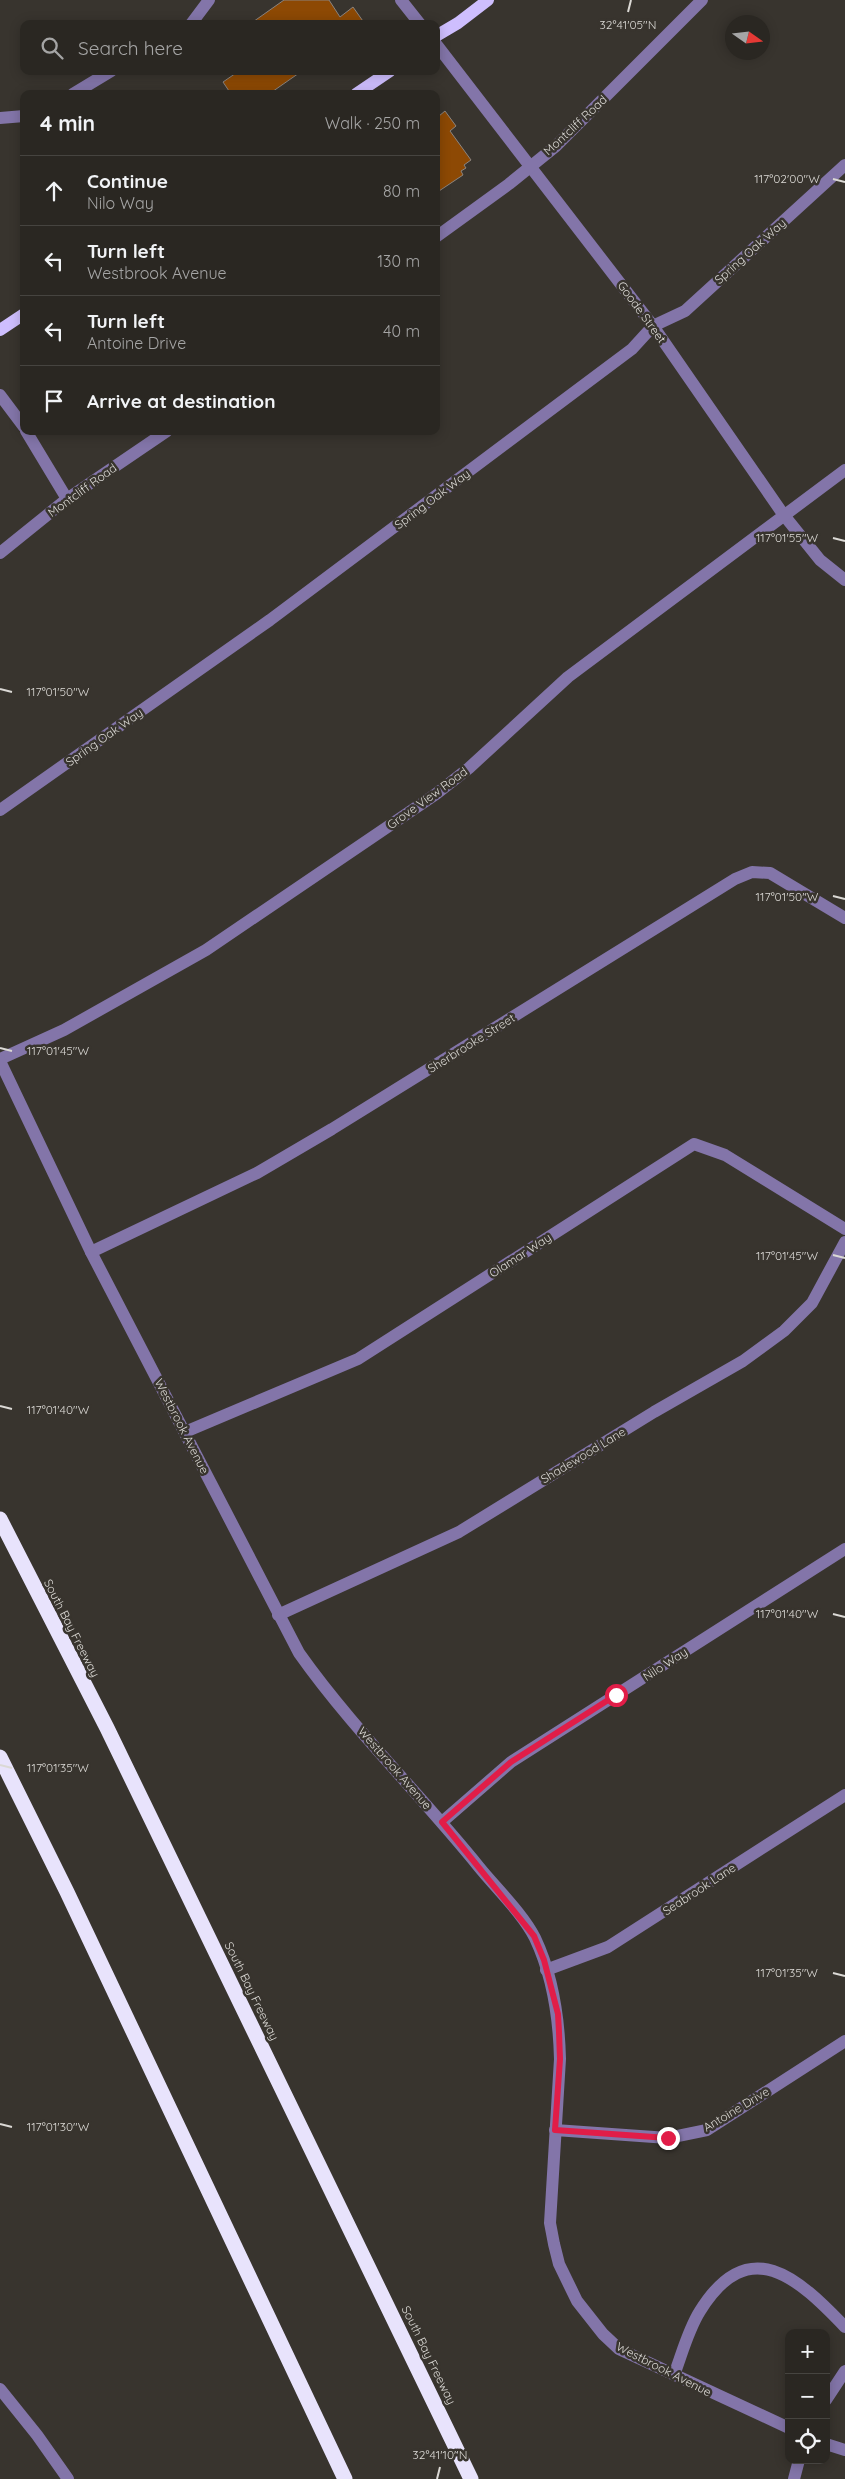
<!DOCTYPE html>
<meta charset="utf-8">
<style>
body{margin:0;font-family:Quicksand,sans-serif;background:#36332f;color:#f1f3f6}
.controls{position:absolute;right:15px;bottom:15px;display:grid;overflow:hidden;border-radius:10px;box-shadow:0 2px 12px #0003}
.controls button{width:45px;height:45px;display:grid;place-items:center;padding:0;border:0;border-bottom:1px solid #464440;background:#2a2722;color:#f1f3f6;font:25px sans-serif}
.compass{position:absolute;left:725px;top:15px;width:45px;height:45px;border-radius:50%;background:#2a2722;box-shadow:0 2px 12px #0003;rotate:104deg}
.stop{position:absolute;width:15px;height:15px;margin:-11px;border:4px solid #e11d48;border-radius:50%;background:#fff}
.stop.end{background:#e11d48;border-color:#fff;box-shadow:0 1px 5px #0008}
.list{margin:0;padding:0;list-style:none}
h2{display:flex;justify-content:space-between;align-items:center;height:65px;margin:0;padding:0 20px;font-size:21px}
h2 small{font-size:16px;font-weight:400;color:#a5a5a5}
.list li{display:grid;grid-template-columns:32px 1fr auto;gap:15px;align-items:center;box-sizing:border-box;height:70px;padding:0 20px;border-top:1px solid #464440}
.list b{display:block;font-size:19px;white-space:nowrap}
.list p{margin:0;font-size:16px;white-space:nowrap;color:#a5a5a5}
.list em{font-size:16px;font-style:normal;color:#a5a5a5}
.icon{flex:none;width:28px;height:28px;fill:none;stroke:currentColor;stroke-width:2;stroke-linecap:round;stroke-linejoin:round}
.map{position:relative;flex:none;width:845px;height:2479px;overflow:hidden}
.search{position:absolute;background:#2a2722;box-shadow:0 2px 12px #0003;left:20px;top:20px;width:420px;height:55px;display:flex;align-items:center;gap:12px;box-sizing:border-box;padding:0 18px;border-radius:10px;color:#a5a5a5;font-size:19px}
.panel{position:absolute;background:#2a2722;box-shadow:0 2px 12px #0003;left:20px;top:90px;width:420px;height:345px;border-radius:10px}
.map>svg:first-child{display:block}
.building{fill:#8d4904;stroke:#8b847f}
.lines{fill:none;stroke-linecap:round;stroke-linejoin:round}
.minor{stroke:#8375a9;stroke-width:12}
.major{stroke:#cebefe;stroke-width:12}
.highway{stroke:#e8e3fc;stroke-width:15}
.route{stroke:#e11d48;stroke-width:6}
.ticks{fill:none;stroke:#dbd9d5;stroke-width:2}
.labels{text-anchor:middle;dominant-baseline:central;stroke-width:5;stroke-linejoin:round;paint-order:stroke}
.street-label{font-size:12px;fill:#dbd9d5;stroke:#38342e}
.ticks-label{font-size:12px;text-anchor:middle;fill:#dbd9d5;stroke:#38342e;stroke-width:5;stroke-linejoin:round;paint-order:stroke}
</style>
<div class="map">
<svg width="845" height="2479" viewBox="0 0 845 2479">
<rect width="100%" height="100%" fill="#38342e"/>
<g class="building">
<path d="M 284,0 L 329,0 L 340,17 L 353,7 L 365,24 L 250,24 Z"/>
<path d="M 239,71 L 302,71 L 269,94 L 231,94 L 223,82 Z"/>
<path d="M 445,111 L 456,126 L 450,131 L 471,160 L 464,165 L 466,168 L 461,171 L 463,175 L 436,193 L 436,113 L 439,116 Z"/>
</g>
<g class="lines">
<g class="minor">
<path d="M 401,0 L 420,24"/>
<path d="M 191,24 L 209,0"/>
<path d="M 436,44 L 653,326 L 783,514 L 820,560 L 845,580"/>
<path d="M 73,94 L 111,71"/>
<path d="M 0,118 L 24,116"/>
<path d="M 436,237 L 509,184 L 556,146 L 702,0"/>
<path d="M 0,395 L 24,427"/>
<path d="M 26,431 L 67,499"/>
<path d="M 0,553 L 67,499 L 167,431"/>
<path d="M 0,810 L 270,620 L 632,349 L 653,326 L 685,311 L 845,165"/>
<path d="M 0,1059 L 64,1030 L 206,950 L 436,794 L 469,768 L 568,677 L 845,470"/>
<path d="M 0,1061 L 91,1252 L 299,1653 C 352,1728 421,1795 479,1867 C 496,1888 523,1914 535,1938 C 553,1976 559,2018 560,2059 L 550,2223 L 554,2244 L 559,2264 L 577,2301 L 603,2334 L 619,2349 L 789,2428"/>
<path d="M 91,1252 L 257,1173 L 332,1129 L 735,879 L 752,872 L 770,873 L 845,918"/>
<path d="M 185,1432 L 358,1359 L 694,1144 L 725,1155 L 845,1229"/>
<path d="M 278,1615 L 459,1532 L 654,1412 L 743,1361 L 784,1331 L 812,1303 L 845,1242"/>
<path d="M 442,1822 L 511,1762 L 845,1549"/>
<path d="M 546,1970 L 608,1947 L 845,1795"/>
<path d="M 555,2130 L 668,2138 L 707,2130 L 845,2041"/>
<path d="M 674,2375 C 682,2354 688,2330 700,2311 C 749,2232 798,2278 845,2327"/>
<path d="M 0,2389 L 37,2435 L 68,2479"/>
<path d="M 826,2400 L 845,2371"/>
<path d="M 826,2444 L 845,2450"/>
<path d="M 794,2479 L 799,2460"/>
</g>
<g class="major">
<path d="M 436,36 L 458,23 L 488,0"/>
<path d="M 356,94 L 390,71"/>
<path d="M 0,330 L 24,314"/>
</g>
<g class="highway">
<path d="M 0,1519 L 107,1728 L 471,2479"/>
<path d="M 0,1757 L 67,1892 L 345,2479"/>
</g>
</g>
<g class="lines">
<path class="route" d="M 616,1695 L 511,1762 L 442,1822 L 534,1936 L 544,1960 L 558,2014 L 559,2032 L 560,2059 L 555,2130 L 668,2138"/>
</g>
<path class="ticks" d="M 628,12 L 631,0M 833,179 L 845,182M 833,538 L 845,541M 0,689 L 12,692M 833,896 L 845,899M 0,1048 L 12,1051M 833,1255 L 845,1258M 0,1406 L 12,1409M 833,1614 L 845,1617M 0,1765 L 12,1768M 833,1973 L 845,1976M 0,2124 L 12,2127M 437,2479 L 440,2467"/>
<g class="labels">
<g class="street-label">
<text transform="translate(575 125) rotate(-43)">Montcliff Road</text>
<text transform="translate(750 251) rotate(-42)">Spring Oak Way</text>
<text transform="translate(642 312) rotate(54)">Goode Street</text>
<text transform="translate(82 490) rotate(-36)">Montcliff Road</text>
<text transform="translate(432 499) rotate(-37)">Spring Oak Way</text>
<text transform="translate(104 737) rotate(-35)">Spring Oak Way</text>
<text transform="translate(427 798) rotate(-36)">Grove View Road</text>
<text transform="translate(471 1043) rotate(-32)">Sherbrooke Street</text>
<text transform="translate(520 1255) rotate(-33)">Olamar Way</text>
<text transform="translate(182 1426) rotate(63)">Westbrook Avenue</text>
<text transform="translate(583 1455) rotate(-31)">Shadewood Lane</text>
<text transform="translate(72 1628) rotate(63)">South Bay Freeway</text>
<text transform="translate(665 1664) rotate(-33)">Nilo Way</text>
<text transform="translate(395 1768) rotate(49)">Westbrook Avenue</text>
<text transform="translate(699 1889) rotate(-33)">Seabrook Lane</text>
<text transform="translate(252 1991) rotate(64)">South Bay Freeway</text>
<text transform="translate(736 2109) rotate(-31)">Antoine Drive</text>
<text transform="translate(429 2355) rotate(64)">South Bay Freeway</text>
<text transform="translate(664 2369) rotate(27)">Westbrook Avenue</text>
</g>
</g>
<g class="ticks-label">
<text x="628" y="29">32°41'05"N</text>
<text x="787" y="183">117°02'00"W</text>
<text x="787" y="542">117°01'55"W</text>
<text x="58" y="696">117°01'50"W</text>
<text x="787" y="901">117°01'50"W</text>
<text x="58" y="1055">117°01'45"W</text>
<text x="787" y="1260">117°01'45"W</text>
<text x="58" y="1414">117°01'40"W</text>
<text x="787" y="1618">117°01'40"W</text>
<text x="58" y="1772">117°01'35"W</text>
<text x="787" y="1977">117°01'35"W</text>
<text x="58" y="2131">117°01'30"W</text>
<text x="440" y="2459">32°41'10"N</text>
</g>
</svg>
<div class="controls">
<button>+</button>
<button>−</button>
<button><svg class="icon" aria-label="locate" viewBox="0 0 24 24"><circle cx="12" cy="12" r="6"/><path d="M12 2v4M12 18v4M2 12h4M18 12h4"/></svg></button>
</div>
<svg class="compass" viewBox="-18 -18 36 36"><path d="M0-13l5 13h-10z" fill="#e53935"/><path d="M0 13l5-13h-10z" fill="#a5a5a5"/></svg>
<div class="stop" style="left:616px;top:1695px"></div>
<div class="stop end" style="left:668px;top:2138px"></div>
<div class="search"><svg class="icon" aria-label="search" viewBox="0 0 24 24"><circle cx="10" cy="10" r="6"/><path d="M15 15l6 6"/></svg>Search here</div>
<section class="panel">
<h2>4 min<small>Walk · 250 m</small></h2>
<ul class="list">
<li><svg class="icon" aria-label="ahead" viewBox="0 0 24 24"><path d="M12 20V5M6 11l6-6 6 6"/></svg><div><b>Continue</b><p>Nilo Way</p></div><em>80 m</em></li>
<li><svg class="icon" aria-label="left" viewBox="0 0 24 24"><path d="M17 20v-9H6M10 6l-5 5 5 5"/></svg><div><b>Turn left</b><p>Westbrook Avenue</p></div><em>130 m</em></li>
<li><svg class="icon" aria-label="left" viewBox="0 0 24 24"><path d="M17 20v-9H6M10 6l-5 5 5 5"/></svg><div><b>Turn left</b><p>Antoine Drive</p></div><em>40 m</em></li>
<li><svg class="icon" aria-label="arrive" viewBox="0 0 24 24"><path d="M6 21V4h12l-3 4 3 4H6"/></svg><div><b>Arrive at destination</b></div></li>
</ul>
</section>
</div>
